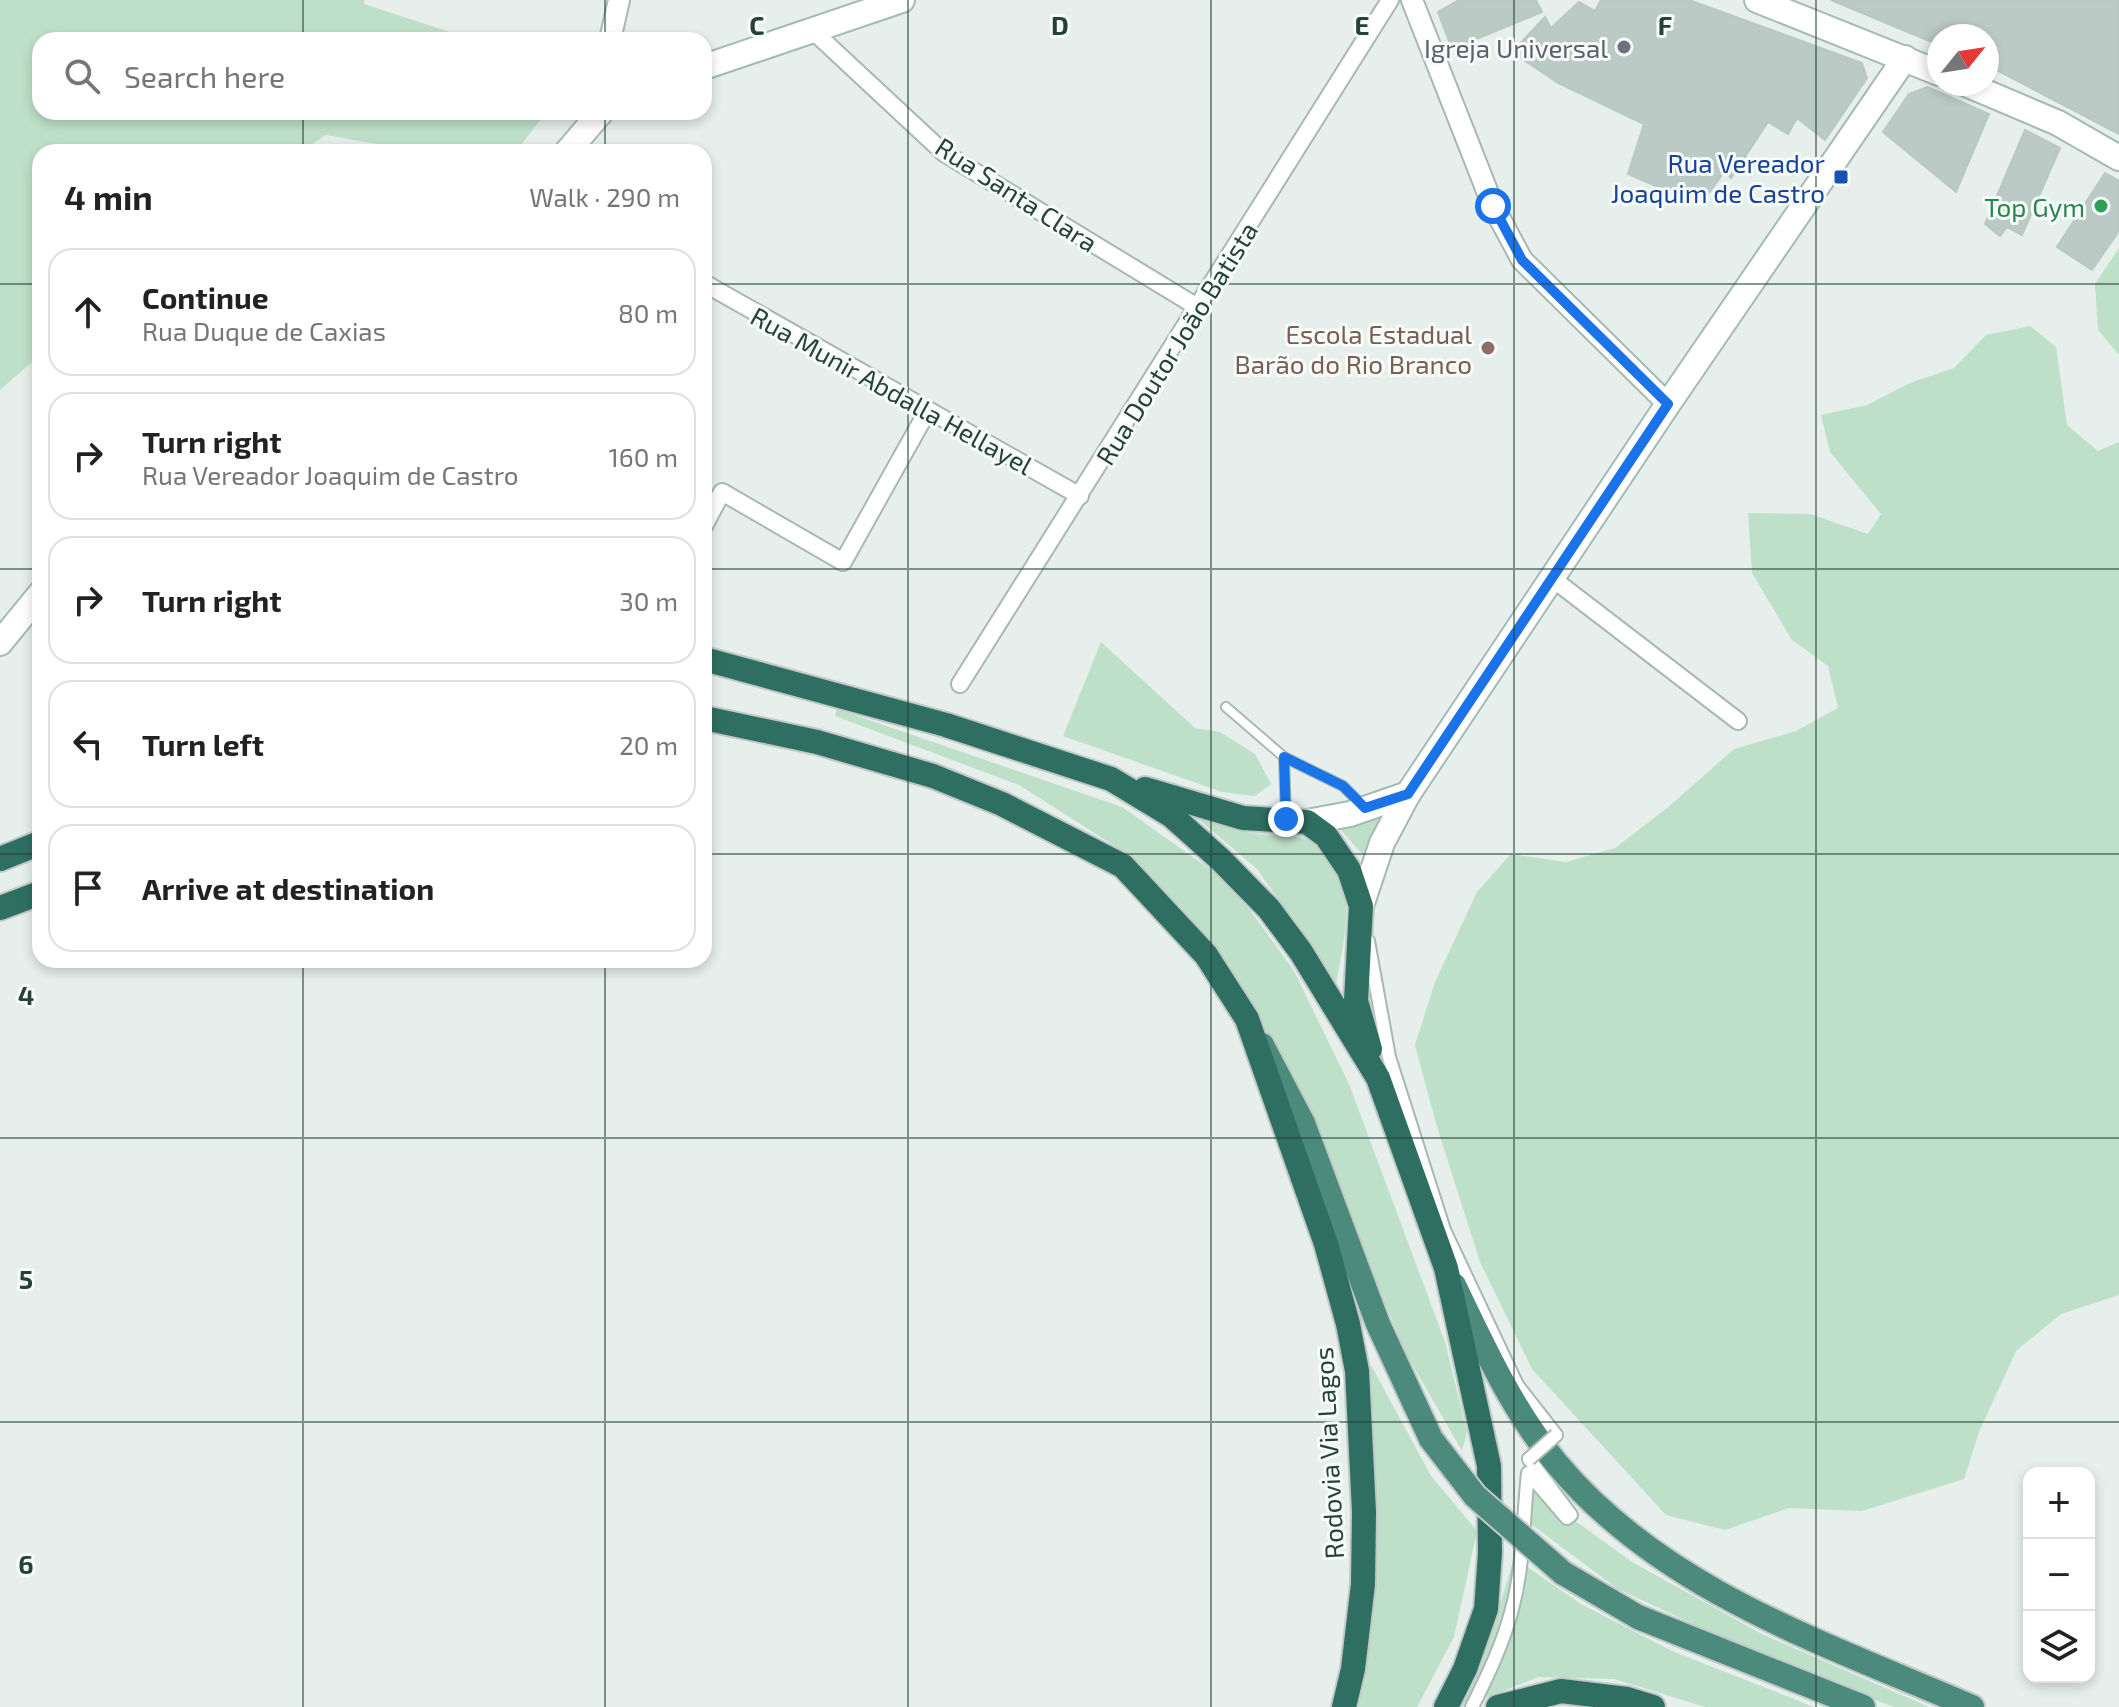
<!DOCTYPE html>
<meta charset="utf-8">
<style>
body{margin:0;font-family:"Exo 2",sans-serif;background:#f6f6f6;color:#222}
.controls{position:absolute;right:24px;bottom:24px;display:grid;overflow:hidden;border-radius:16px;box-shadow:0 4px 12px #0003}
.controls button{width:72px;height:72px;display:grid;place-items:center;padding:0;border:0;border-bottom:2px solid #e0e0e0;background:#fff;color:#222;font:40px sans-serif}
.compass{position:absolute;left:1927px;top:24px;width:72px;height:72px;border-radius:50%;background:#fff;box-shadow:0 4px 12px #0003;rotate:60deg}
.stop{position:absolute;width:24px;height:24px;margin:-18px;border:6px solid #1a73e8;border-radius:50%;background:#fff}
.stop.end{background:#1a73e8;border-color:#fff;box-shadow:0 2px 8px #0008}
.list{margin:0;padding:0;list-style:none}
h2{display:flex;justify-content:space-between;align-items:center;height:104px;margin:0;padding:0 32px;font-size:34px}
h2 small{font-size:26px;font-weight:400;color:#767676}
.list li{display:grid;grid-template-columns:52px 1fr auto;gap:24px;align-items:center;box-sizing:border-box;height:128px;margin:0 16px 16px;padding:0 16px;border:2px solid #e0e0e0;border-radius:24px}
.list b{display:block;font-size:30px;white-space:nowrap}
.list p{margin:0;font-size:26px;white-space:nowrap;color:#767676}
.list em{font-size:26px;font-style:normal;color:#767676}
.icon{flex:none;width:44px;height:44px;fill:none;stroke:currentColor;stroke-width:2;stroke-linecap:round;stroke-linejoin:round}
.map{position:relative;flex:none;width:2119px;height:1707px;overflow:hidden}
.search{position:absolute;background:#fff;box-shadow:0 4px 12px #0003;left:32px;top:32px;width:680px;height:88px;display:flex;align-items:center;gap:20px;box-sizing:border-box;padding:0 28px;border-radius:24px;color:#767676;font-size:30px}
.panel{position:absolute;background:#fff;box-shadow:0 4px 12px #0003;left:32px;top:144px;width:680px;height:824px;border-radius:24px}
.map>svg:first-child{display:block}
.green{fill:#bfe0c8}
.building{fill:#bbcac4;stroke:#b8c9c2;stroke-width:2}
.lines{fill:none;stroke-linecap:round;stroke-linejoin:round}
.service-casing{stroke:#a8b8b2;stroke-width:12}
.pedestrian-casing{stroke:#a8b8b2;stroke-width:16}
.minor-casing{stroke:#a8b8b2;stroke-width:20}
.tertiary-casing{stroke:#a8b8b2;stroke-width:24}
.secondary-casing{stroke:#a4bbb3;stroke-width:28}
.trunk-casing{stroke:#c2cac8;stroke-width:28}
.motorway-casing{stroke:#c2cac8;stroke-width:28}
.service{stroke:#fff;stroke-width:8}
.pedestrian{stroke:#fff;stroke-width:12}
.minor{stroke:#fff;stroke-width:16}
.tertiary{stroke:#fff;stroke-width:20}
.secondary{stroke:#fff;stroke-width:24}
.trunk{stroke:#4c8a7c;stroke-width:24}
.motorway{stroke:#2f6f62;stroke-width:24}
.pedestrian-bridge-casing{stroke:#a8b8b2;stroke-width:16;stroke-linecap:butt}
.trunk-bridge-casing{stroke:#c2cac8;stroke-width:28;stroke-linecap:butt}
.pedestrian-bridge{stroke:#fff;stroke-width:12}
.trunk-bridge{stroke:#4c8a7c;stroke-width:24}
.route{stroke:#1a73e8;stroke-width:10}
.grid{fill:none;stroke:#24423a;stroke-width:2;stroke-opacity:0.55}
.worship-dot{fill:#6b7280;stroke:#f7fbf9;stroke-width:3}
.transit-dot{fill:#1a4fb4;stroke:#f7fbf9;stroke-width:3}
.leisure-dot{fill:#2e9e5b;stroke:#f7fbf9;stroke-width:3}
.education-dot{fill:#8d6e63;stroke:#f7fbf9;stroke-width:3}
.labels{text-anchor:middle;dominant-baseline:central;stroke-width:6;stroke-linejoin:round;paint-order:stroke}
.worship-label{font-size:26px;fill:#5b616d;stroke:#f7fbf9;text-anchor:end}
.transit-label{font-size:26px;fill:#164399;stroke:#f7fbf9;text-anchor:end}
.street-label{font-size:26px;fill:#24423a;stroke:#f7fbf9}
.leisure-label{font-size:26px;fill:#27864d;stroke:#f7fbf9;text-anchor:end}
.education-label{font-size:26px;fill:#785e54;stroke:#f7fbf9;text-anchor:end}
.grid-label{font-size:26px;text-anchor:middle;font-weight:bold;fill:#24423a;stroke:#f7fbf9;stroke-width:6;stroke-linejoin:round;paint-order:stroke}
</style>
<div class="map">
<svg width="2119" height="1707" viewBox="0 0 2119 1707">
<rect width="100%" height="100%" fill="#e6efeb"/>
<g class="green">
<path d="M 0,0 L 364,0 L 364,4 L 474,40 L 40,40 L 40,112 L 544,112 L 542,118 L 515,152 L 422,152 L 326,135 L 300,152 L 40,152 L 40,355 L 0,390 Z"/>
<path d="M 2119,248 L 2119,355 L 2098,330 L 2095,284 Z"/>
<path d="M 2030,326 L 2056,347 L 2067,425 L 2098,451 L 2119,442 L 2119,1295 L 2061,1314 L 2016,1351 L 1979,1432 L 1964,1479 L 1862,1511 L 1789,1508 L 1725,1530 L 1666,1515 L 1532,1369 L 1480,1262 L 1437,1127 L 1415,1045 L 1435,982 L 1477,892 L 1511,854 L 1566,862 L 1615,848 L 1667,808 L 1734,749 L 1796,731 L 1838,708 L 1828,666 L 1792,640 L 1752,573 L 1748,513 L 1810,514 L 1868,534 L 1881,514 L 1830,452 L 1821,415 L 1867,405 L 1910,383 L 1954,368 L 1986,335 Z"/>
<path d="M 1101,642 L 1195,728 L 1220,732 L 1255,754 L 1271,784 L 1255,796 L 1222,792 L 1063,736 Z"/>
<path d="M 837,709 L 1122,807 L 1231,884 L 1294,971 L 1349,1084 L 1445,1342 L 1467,1432 L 1462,1451 L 1407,1355 L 1288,1073 L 1216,947 L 1129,855 L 1019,785 L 835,716 Z"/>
<path d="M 1384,812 L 1363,855 L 1340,829 Z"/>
<path d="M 1197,818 C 1215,823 1233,829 1251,833 C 1268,836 1285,834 1301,838 C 1368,854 1343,943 1335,990 L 1310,944 L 1257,869 Z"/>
<path d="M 1371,1365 L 1431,1476 L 1477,1531 L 1454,1637 L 1417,1707 L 1352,1707 L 1373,1566 Z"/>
<path d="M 1527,1486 L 1632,1562 L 1762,1634 L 1929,1707 L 1894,1707 L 1777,1663 L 1618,1589 L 1524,1519 Z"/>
<path d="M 1514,1558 L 1581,1604 L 1672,1651 L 1814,1707 L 1705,1707 L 1614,1679 L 1539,1677 L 1462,1707 L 1452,1707 L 1492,1631 Z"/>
</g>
<g class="building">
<path d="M 1459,0 L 1536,0 L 1542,12 L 1452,49 L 1438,12 Z"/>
<path d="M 1601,0 L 1689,0 L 1862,63 L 1867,78 L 1825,140 L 1797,118 L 1788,134 L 1768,122 L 1731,178 L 1725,171 L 1706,197 L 1679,182 L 1674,194 L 1628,174 L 1644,124 L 1558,83 L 1512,52 L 1545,17 L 1551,28 L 1579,2 L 1595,11 Z"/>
<path d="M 1831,0 L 2119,0 L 2119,134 L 1987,65 L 1987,36 L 1939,36 L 1939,45 Z"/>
<path d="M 1927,87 L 1989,114 L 1956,192 L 1883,132 L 1909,94 Z"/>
<path d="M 2025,130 L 2060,148 L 2022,235 L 2007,227 L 2000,236 L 1985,224 Z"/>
<path d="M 2105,173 L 2119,181 L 2119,231 L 2092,270 L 2057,247 Z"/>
</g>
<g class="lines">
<defs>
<g id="service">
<path d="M 1226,707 L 1284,757 L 1343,786 L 1364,807"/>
<path d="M 1284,757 L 1286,816"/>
</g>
<g id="pedestrian">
<path d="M 1368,941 L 1389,1057 L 1444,1230 L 1517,1385 L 1556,1435"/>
<path d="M 1472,1707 C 1488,1675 1503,1644 1512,1609 C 1524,1565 1523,1518 1528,1473 L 1567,1518 L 1571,1515 L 1529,1459"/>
</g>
<g id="minor">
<path d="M 812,30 L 944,153 L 1199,308"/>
<path d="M 704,283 L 1080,496"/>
<path d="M 704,526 L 722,492 L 843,562 L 928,410"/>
<path d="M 1553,579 L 1738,721"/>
<path d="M 960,684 L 1390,0"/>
</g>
<g id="tertiary">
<path d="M 1412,0 L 1493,206 L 1522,260 L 1668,404"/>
<path d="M 610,40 L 619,0"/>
</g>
<g id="secondary">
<path d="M 1757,0 L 1939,73"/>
<path d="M 704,67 L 902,0"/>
<path d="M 1966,84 L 2058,123 L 2119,158"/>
<path d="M 567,152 L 601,112"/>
<path d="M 0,643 L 40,594"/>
<path d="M 1307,822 L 1350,814 L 1408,794"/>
<path d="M 1361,906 L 1382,843 L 1408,794 L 1668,404 L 1905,58"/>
</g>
<g id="trunk">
<path d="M 1262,1045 L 1303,1123 L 1378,1324 L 1431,1439"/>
<path d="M 1454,1285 C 1484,1347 1512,1410 1557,1464 C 1662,1590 1826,1644 1972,1707"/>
<path d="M 1563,1573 L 1638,1617 L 1863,1707"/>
</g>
<g id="motorway">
<path d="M 704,659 L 946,725 L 1111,779 L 1172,816 L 1221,860 L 1269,909 L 1301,952 L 1378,1078 L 1446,1268 L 1489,1466 L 1490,1553 L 1486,1609 L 1465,1669 L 1446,1707"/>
<path d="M 704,718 L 817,742 L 933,776 L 1002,804 L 1123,866 L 1206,955 L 1247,1019 L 1326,1244 L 1348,1324 L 1357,1371 L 1364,1512 L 1363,1584 L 1353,1669 L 1344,1707"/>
<path d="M 1145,789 L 1243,818 L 1307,822 L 1326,836 L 1349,870 L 1361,906 L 1356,1001 L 1370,1049"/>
<path d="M 0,859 L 40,843"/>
<path d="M 0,908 L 40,893"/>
<path d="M 1498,1707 L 1561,1691 L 1627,1699 L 1653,1707"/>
</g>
</defs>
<use href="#service" class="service-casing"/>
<use href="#pedestrian" class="pedestrian-casing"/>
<use href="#minor" class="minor-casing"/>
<use href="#tertiary" class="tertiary-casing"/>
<use href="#secondary" class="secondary-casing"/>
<use href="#trunk" class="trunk-casing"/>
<use href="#motorway" class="motorway-casing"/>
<use href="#service" class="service"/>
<use href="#pedestrian" class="pedestrian"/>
<use href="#minor" class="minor"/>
<use href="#tertiary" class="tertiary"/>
<use href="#secondary" class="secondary"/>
<use href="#trunk" class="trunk"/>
<use href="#motorway" class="motorway"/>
<defs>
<path id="pedestrian-bridge" d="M 1529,1459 L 1556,1435"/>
<path id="trunk-bridge" d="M 1431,1439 L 1475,1496 L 1563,1573"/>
</defs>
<use href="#pedestrian-bridge" class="pedestrian-bridge-casing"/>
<use href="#trunk-bridge" class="trunk-bridge-casing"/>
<use href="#pedestrian-bridge" class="pedestrian-bridge"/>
<use href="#trunk-bridge" class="trunk-bridge"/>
</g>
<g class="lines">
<path class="route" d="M 1286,819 L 1284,757 L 1343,786 L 1365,808 L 1408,794 L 1668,404 L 1522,260 L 1493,206"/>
</g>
<path class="grid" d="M 303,0 L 303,40M 605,0 L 605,40M 908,0 L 908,1707M 1211,0 L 1211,1707M 1514,0 L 1514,1707M 1816,0 L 1816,1707M 303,112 L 303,152M 605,112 L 605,152M 0,284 L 40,284M 704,284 L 2119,284M 0,569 L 40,569M 704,569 L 2119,569M 0,854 L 40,854M 704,854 L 2119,854M 303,960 L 303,1707M 605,960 L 605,1707M 0,1138 L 2119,1138M 0,1422 L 2119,1422"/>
<circle class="worship-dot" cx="1624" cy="47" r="8"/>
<rect class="transit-dot" x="1833" y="169" width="16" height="16" rx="4"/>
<circle class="leisure-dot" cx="2101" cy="206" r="8"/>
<circle class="education-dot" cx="1488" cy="348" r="8"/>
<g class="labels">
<g class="worship-label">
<text x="1608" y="47">Igreja Universal</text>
</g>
<g class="transit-label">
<text x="1825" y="162">Rua Vereador<tspan x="1825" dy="30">Joaquim de Castro</tspan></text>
</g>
<g class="street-label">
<text transform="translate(1017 194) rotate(33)">Rua Santa Clara</text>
<text transform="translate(1176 343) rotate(-58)">Rua Doutor João Batista</text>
<text transform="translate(892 390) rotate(29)">Rua Munir Abdalla Hellayel</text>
<text transform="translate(1328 1453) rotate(-93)">Rodovia Via Lagos</text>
</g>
<g class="leisure-label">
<text x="2085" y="206">Top Gym</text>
</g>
<g class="education-label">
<text x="1472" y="333">Escola Estadual<tspan x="1472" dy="30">Barão do Rio Branco</tspan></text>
</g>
</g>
<g class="grid-label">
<text x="757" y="35">C</text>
<text x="1060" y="35">D</text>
<text x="1362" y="35">E</text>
<text x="1665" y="35">F</text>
<text x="26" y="1005">4</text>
<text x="26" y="1289">5</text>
<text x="26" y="1574">6</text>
</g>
</svg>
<div class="controls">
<button>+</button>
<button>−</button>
<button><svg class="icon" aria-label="layers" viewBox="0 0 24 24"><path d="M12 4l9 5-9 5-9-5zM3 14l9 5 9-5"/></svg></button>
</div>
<svg class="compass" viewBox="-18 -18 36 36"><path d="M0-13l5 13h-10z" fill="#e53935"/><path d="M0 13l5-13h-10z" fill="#767676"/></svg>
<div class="stop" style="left:1493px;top:206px"></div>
<div class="stop end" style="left:1286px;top:819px"></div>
<div class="search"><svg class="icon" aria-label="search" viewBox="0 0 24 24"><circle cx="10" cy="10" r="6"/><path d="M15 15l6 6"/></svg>Search here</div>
<section class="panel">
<h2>4 min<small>Walk · 290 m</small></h2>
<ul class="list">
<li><svg class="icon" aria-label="ahead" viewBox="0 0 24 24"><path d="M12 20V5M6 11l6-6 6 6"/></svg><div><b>Continue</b><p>Rua Duque de Caxias</p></div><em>80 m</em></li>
<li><svg class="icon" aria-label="right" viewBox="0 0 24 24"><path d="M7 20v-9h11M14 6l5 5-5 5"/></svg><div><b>Turn right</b><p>Rua Vereador Joaquim de Castro</p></div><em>160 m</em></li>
<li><svg class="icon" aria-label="right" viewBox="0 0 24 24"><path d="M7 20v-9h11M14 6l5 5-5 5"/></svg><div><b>Turn right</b></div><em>30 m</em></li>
<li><svg class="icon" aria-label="left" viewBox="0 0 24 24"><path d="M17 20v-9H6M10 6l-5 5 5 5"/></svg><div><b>Turn left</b></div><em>20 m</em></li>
<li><svg class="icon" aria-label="arrive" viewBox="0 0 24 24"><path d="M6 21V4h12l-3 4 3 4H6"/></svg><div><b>Arrive at destination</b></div></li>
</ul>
</section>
</div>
